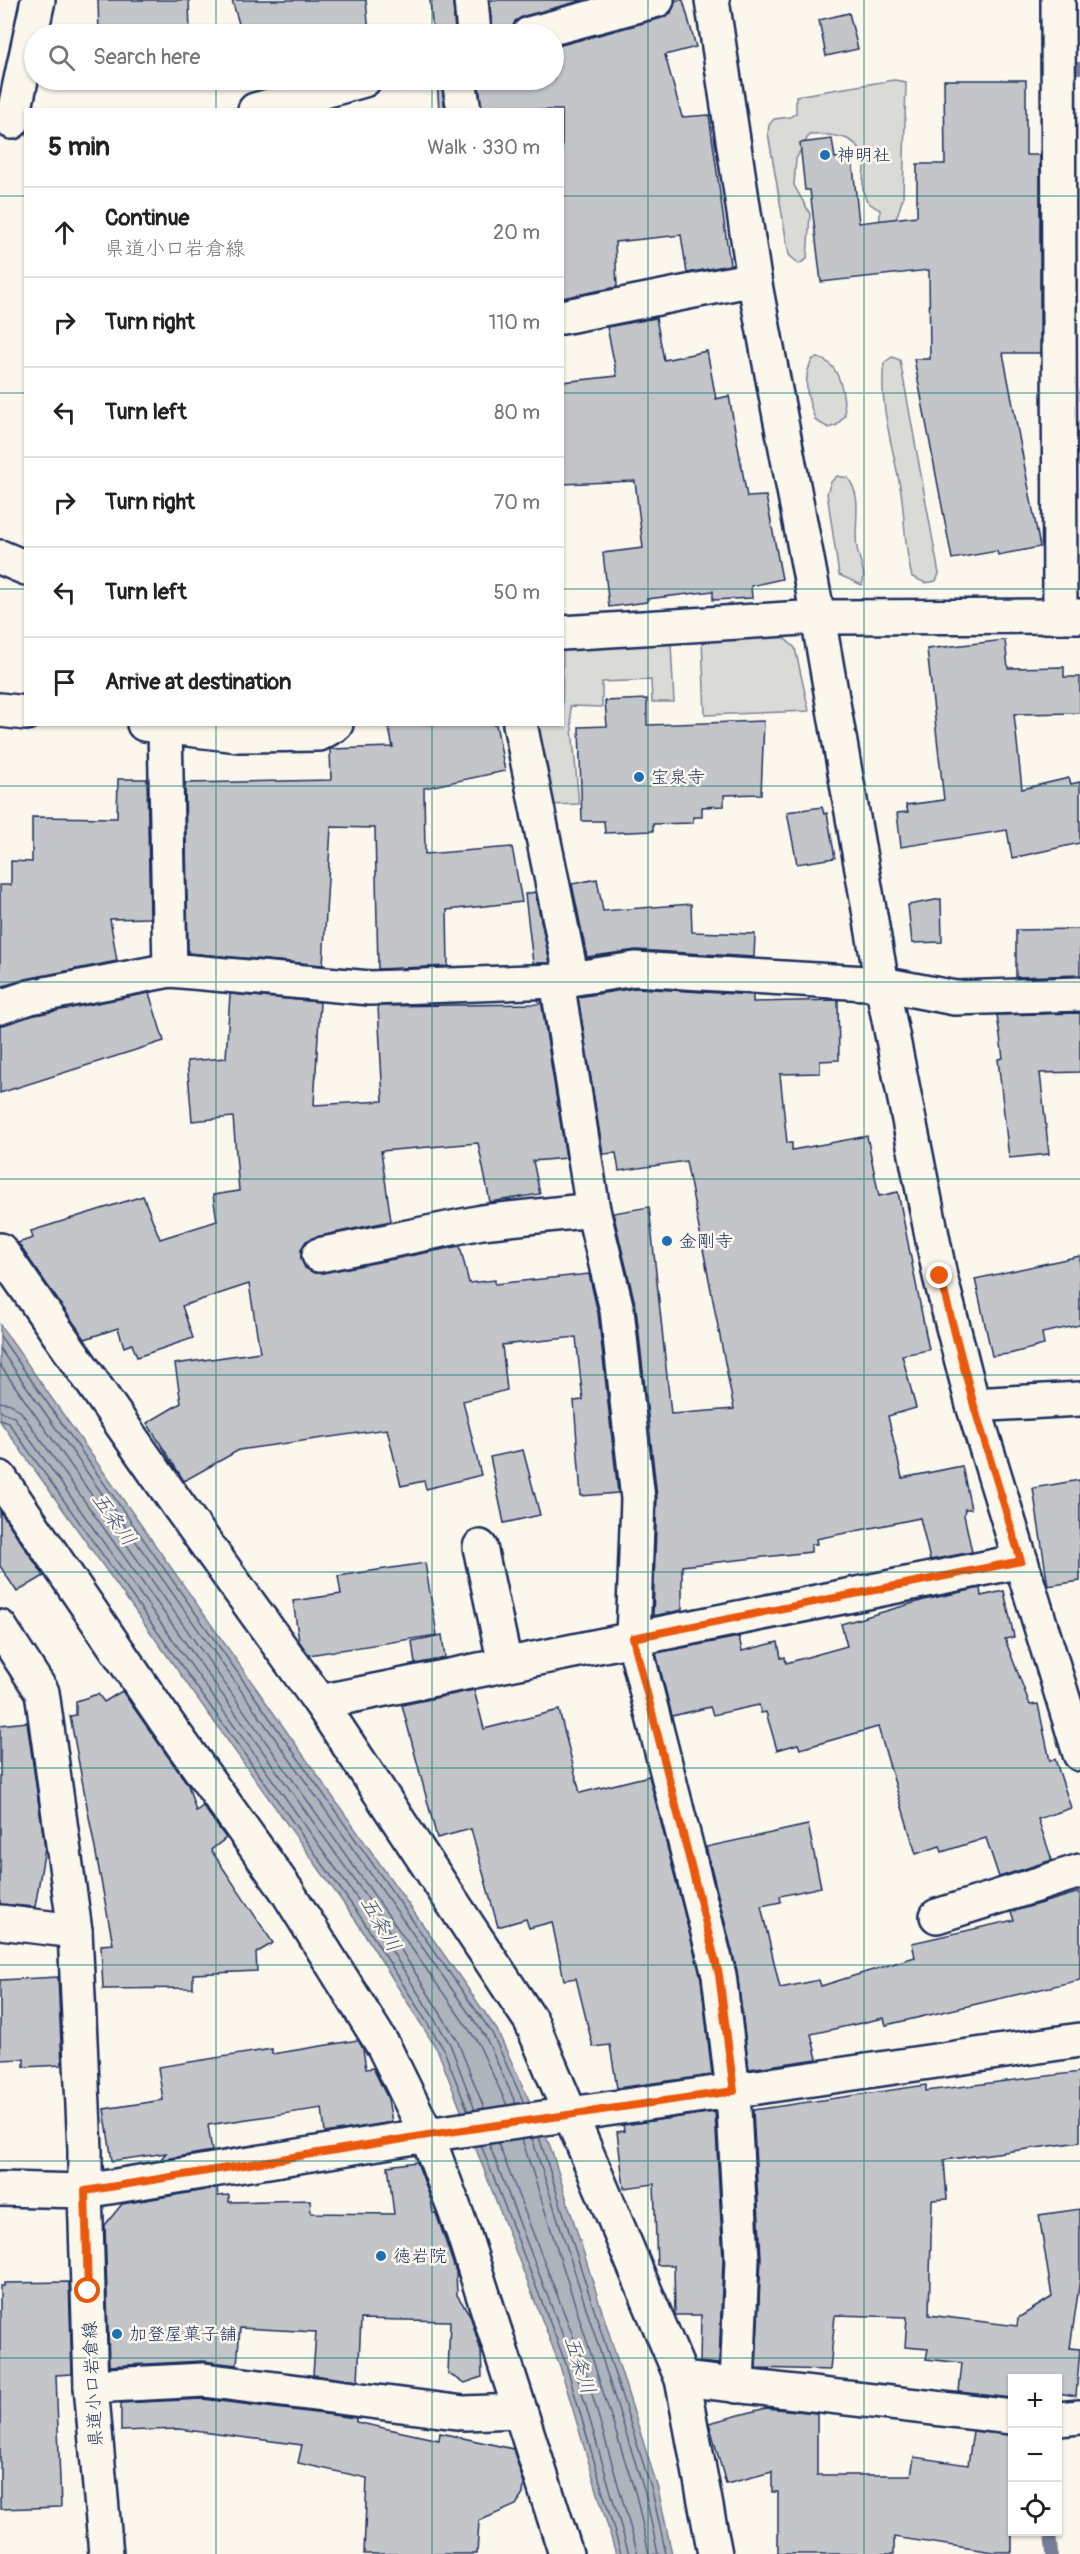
<!DOCTYPE html>
<meta charset="utf-8">
<style>
body{margin:0;font-family:Pangolin,"Klee One",sans-serif;background:#f6f6f6;color:#222}
.controls{position:absolute;right:18px;bottom:18px;display:grid;overflow:hidden;border-radius:0px;box-shadow:0 2px 4px #0004}
.controls button{width:54px;height:54px;display:grid;place-items:center;padding:0;border:0;border-bottom:2px solid #e0e0e0;background:#fff;color:#222;font:30px sans-serif}
.stop{position:absolute;width:18px;height:18px;margin:-14px;border:4px solid #ea580c;border-radius:50%;background:#fff}
.stop.end{background:#ea580c;border-color:#fff;box-shadow:0 2px 6px #0008}
.list{margin:0;padding:0;list-style:none}
h2{display:flex;justify-content:space-between;align-items:center;height:78px;margin:0;padding:0 24px;font-size:26px}
h2 small{font-size:20px;font-weight:400;color:#767676}
.list li{display:grid;grid-template-columns:39px 1fr auto;gap:18px;align-items:center;box-sizing:border-box;height:90px;padding:0 24px;border-top:2px solid #e0e0e0}
.list b{display:block;font-size:22px;white-space:nowrap}
.list p{margin:0;font-size:20px;white-space:nowrap;color:#767676}
.list em{font-size:20px;font-style:normal;color:#767676}
.icon{flex:none;width:33px;height:33px;fill:none;stroke:currentColor;stroke-width:2;stroke-linecap:round;stroke-linejoin:round}
.map{position:relative;flex:none;width:1080px;height:2554px;overflow:hidden}
.search{position:absolute;background:#fff;box-shadow:0 2px 4px #0004;left:24px;top:24px;width:540px;height:66px;display:flex;align-items:center;gap:15px;box-sizing:border-box;padding:0 21px;border-radius:33px;color:#767676;font-size:22px}
.panel{position:absolute;background:#fff;box-shadow:0 2px 4px #0004;left:24px;top:108px;width:540px;height:618px;border-radius:0px}
.map>svg:first-child{display:block}
.green{fill:#dadad7;stroke:#7a849a;stroke-width:1.5}
.water{fill:#afb3bb;stroke:#747e96;stroke-width:1.5}
.lines{fill:none;stroke-linecap:round;stroke-linejoin:round}
.shore{stroke:#566483;stroke-width:1.5}
.stream{stroke:#747e96;stroke-width:12}
.building{fill:#c3c5c9;stroke:#1b2f5e;stroke-width:1.5}
.minor-casing{stroke:#1b2f5e;stroke-width:38}
.major-casing{stroke:#1b2f5e;stroke-width:38}
.minor{stroke:#fbf7ec;stroke-width:33}
.major{stroke:#fbf7ec;stroke-width:33}
.route{stroke:#ea580c;stroke-width:8}
.grid{fill:none;stroke:#0f766e;stroke-width:1.5;stroke-opacity:0.55}
.poi-dot{fill:#1f6fb2;stroke:#fbf7ec;stroke-width:2}
.labels{text-anchor:middle;dominant-baseline:central;stroke-width:5;stroke-linejoin:round;paint-order:stroke}
.poi-label{font-size:18px;fill:#1b2f5e;stroke:#fbf7ec;text-anchor:start}
.street-label{font-size:18px;fill:#1b2f5e;stroke:#fbf7ec}
.water-label{font-size:20px;font-style:italic;fill:#47577a;stroke:#fbf7ec}
</style>
<div class="map">
<svg width="1080" height="2554" viewBox="0 0 1080 2554">
<rect width="100%" height="100%" fill="#fbf7ec"/>
<filter id="ink" filterUnits="userSpaceOnUse"><feTurbulence type="fractalNoise" baseFrequency=".0167" numOctaves="2"/><feDisplacementMap in="SourceGraphic" scale="12" xChannelSelector="R" yChannelSelector="G"/><feConvolveMatrix kernelMatrix="1 2 1 2 8 2 1 2 1" color-interpolation-filters="sRGB"/></filter>
<g filter="url(#ink)">
<g class="green">
<path d="M 894,80 L 906,82 L 903,198 L 896,219 L 907,271 L 895,274 C 877,257 879,233 880,210 C 875,207 868,204 866,199 C 860,188 864,178 864,167 C 864,134 833,134 809,135 L 796,159 L 794,185 L 810,214 L 807,259 L 799,264 L 789,255 L 768,133 L 769,125 L 774,119 L 790,117 L 796,113 L 796,96 Z"/>
<path d="M 892,357 L 900,360 L 939,574 L 936,581 L 926,583 L 912,577 C 905,551 905,526 902,499 C 896,454 878,409 884,363 Z"/>
<path d="M 817,358 C 841,362 844,395 845,415 L 837,425 L 829,428 L 816,421 C 808,402 801,377 813,359 Z"/>
<path d="M 837,476 L 848,478 C 864,499 853,524 857,548 C 859,561 867,573 862,585 L 839,575 L 827,493 L 831,482 Z"/>
<path d="M 783,637 L 795,648 L 809,711 L 705,715 L 702,640 Z"/>
<path d="M 671,644 L 674,702 L 652,702 L 651,680 L 602,682 L 602,707 L 570,706 L 579,804 L 548,805 L 533,725 L 562,724 L 563,647 Z"/>
</g>
<path class="water" d="M 0,1325 L 497,2030 L 550,2146 L 658,2489 L 672,2554 L 616,2554 L 560,2366 L 438,2051 L 359,1925 L 0,1421 Z"/>
<g class="lines">
<g class="shore">
<path d="M 0,1336 L 492,2033 L 524,2103"/>
<path d="M 0,1349 L 485,2036 L 516,2104"/>
<path d="M 0,1365 L 477,2041 L 507,2105"/>
<path d="M 0,1402 L 11,1404 L 21,1412 L 378,1913 L 457,2040 L 484,2108"/>
<path d="M 0,1411 L 14,1417 L 371,1918 L 450,2044 L 475,2110"/>
<path d="M 0,1419 L 8,1422 L 364,1922 L 443,2048 L 468,2111"/>
<path d="M 539,2137 L 652,2491 L 666,2554"/>
<path d="M 532,2138 L 645,2493 L 658,2554"/>
<path d="M 522,2139 L 636,2495 L 649,2554"/>
<path d="M 498,2143 L 582,2359 L 638,2554"/>
<path d="M 489,2144 L 573,2362 L 629,2554"/>
<path d="M 481,2145 L 566,2364 L 621,2554"/>
</g>
<g class="stream">
<path d="M 1078,68 L 1080,68"/>
<path d="M 1050,2532 L 1052,2554"/>
</g>
</g>
<g class="building">
<path d="M 98,0 L 189,0 L 190,34 L 99,34 Z"/>
<path d="M 232,0 L 366,0 L 369,34 L 242,34 Z"/>
<path d="M 430,0 L 453,0 L 455,34 L 433,34 Z"/>
<path d="M 490,0 L 584,0 L 524,16 L 515,21 L 511,34 L 492,34 Z"/>
<path d="M 675,0 L 683,0 L 696,47 L 665,55 L 682,117 L 709,115 L 730,265 L 687,273 L 681,235 L 615,242 L 617,287 L 562,298 L 562,110 L 482,110 L 478,80 L 554,80 L 554,47 L 662,18 L 671,13 Z"/>
<path d="M 849,13 L 858,49 L 826,56 L 819,20 Z"/>
<path d="M 437,80 L 441,80 L 445,110 L 439,110 Z"/>
<path d="M 944,80 L 1026,80 L 1026,155 L 1040,155 L 1040,353 L 1003,353 L 1040,547 L 998,555 L 997,551 L 952,559 L 914,359 L 930,359 L 929,270 L 821,282 L 810,190 L 805,190 L 800,143 L 832,139 L 835,158 L 852,157 L 859,223 L 917,216 L 917,164 L 945,164 Z"/>
<path d="M 656,318 L 664,360 L 707,351 L 716,399 L 729,396 L 747,497 L 766,496 L 782,579 L 751,586 L 752,598 L 713,600 L 713,591 L 647,599 L 647,602 L 609,607 L 603,553 L 643,548 L 635,481 L 562,484 L 562,382 L 617,376 L 607,327 Z"/>
<path d="M 1005,640 L 1008,668 L 1064,667 L 1064,677 L 1080,677 L 1080,713 L 1014,714 L 1022,789 L 1069,778 L 1071,784 L 1080,782 L 1080,843 L 1012,858 L 1007,830 L 901,847 L 897,813 L 908,812 L 906,805 L 944,800 L 927,649 Z"/>
<path d="M 647,699 L 647,725 L 764,721 L 761,794 L 724,795 L 724,806 L 702,807 L 702,817 L 693,817 L 693,823 L 653,824 L 653,831 L 605,833 L 604,821 L 582,821 L 579,727 L 607,726 L 605,701 Z"/>
<path d="M 388,724 L 496,724 L 505,771 L 424,788 L 425,854 L 512,847 L 522,902 L 447,910 L 448,966 L 378,969 L 375,828 L 331,827 L 323,965 L 188,953 L 185,783 L 331,780 L 330,749 L 393,747 Z"/>
<path d="M 118,779 L 147,779 L 150,918 L 110,919 L 117,961 L 26,979 L 0,987 L 0,885 L 11,885 L 11,861 L 32,862 L 32,817 L 117,818 Z"/>
<path d="M 822,807 L 824,814 L 827,813 L 835,858 L 797,864 L 787,812 Z"/>
<path d="M 597,879 L 603,911 L 691,904 L 692,932 L 755,934 L 754,957 L 636,950 L 587,957 L 572,884 Z"/>
<path d="M 535,892 L 550,963 L 533,963 L 525,894 Z"/>
<path d="M 941,899 L 942,942 L 912,943 L 908,905 Z"/>
<path d="M 1080,929 L 1080,975 L 1016,977 L 1016,930 Z"/>
<path d="M 636,988 L 753,995 L 753,1002 L 838,1000 L 839,1060 L 820,1061 L 820,1073 L 780,1074 L 787,1143 L 792,1143 L 792,1150 L 867,1136 L 879,1196 L 898,1192 L 929,1350 L 902,1355 L 916,1408 L 888,1416 L 902,1478 L 962,1466 L 971,1509 L 965,1509 L 964,1515 L 972,1552 L 930,1560 L 920,1518 L 816,1539 L 817,1544 L 811,1544 L 811,1552 L 682,1566 L 682,1610 L 653,1616 L 657,1497 L 636,1308 L 613,1213 L 649,1207 L 671,1414 L 734,1409 L 686,1161 L 619,1171 L 616,1153 L 603,1154 L 578,997 Z"/>
<path d="M 149,993 L 164,1041 L 0,1093 L 0,1025 L 35,1015 Z"/>
<path d="M 230,994 L 320,1002 L 314,1105 L 383,1101 L 378,1006 L 539,1004 L 538,1000 L 541,1000 L 566,1158 L 533,1161 L 540,1194 L 490,1202 L 478,1143 L 381,1151 L 391,1221 L 315,1237 L 306,1241 L 301,1249 L 301,1258 L 305,1268 L 314,1273 L 323,1273 L 460,1246 L 469,1283 L 495,1280 L 495,1284 L 589,1274 L 598,1313 L 618,1493 L 581,1496 L 574,1401 L 583,1400 L 576,1337 L 502,1345 L 507,1390 L 463,1401 L 481,1475 L 426,1489 L 424,1481 L 401,1486 L 387,1429 L 239,1450 L 184,1481 L 147,1423 L 181,1403 L 175,1364 L 260,1352 L 249,1284 L 182,1306 L 193,1338 L 137,1357 L 132,1344 L 124,1347 L 118,1328 L 85,1339 L 18,1243 L 33,1238 L 31,1231 L 143,1196 L 160,1239 L 217,1221 L 213,1195 L 239,1191 L 233,1117 L 192,1121 L 187,1061 L 226,1058 Z"/>
<path d="M 1080,1013 L 1080,1072 L 1040,1073 L 1049,1154 L 1009,1158 L 998,1059 L 1003,1058 L 997,1015 Z"/>
<path d="M 1080,1256 L 1080,1325 L 1042,1333 L 1044,1345 L 1009,1354 L 992,1356 L 975,1279 Z"/>
<path d="M 523,1450 L 540,1515 L 504,1523 L 490,1457 Z"/>
<path d="M 1080,1480 L 1080,1581 L 1048,1586 L 1033,1488 Z"/>
<path d="M 0,1511 L 44,1576 L 17,1592 L 0,1566 Z"/>
<path d="M 425,1563 L 437,1635 L 309,1655 L 299,1641 L 293,1601 L 341,1594 L 338,1576 Z"/>
<path d="M 980,1588 L 981,1596 L 1004,1591 L 1014,1637 L 1005,1639 L 1030,1705 L 1038,1704 L 1050,1761 L 1055,1759 L 1071,1808 L 1038,1819 L 1052,1860 L 999,1877 L 986,1838 L 942,1852 L 940,1846 L 916,1854 L 878,1727 L 800,1749 L 798,1744 L 777,1750 L 766,1712 L 761,1713 L 759,1705 L 713,1715 L 710,1707 L 672,1716 L 656,1653 L 739,1637 L 742,1651 L 778,1642 L 781,1658 L 785,1657 L 786,1663 L 847,1646 L 841,1624 L 924,1600 Z"/>
<path d="M 442,1635 L 445,1658 L 415,1664 L 412,1641 Z"/>
<path d="M 474,1690 L 484,1729 L 559,1710 L 580,1793 L 649,1776 L 701,1978 L 712,2075 L 617,2088 L 610,2045 L 593,2047 L 576,1978 L 564,1980 L 552,1922 L 529,1928 L 526,1919 L 498,1927 L 471,1829 L 437,1838 L 402,1705 Z"/>
<path d="M 122,1691 L 188,1785 L 196,1811 L 203,1806 L 226,1838 L 211,1850 L 273,1943 L 256,1953 L 257,1971 L 193,1974 L 193,1988 L 103,1989 L 101,1945 L 113,1944 L 70,1716 L 76,1715 L 76,1701 L 98,1694 L 104,1702 Z"/>
<path d="M 27,1722 L 45,1848 L 35,1907 L 0,1904 L 0,1725 Z"/>
<path d="M 808,1825 L 821,1887 L 780,1896 L 781,1902 L 761,1906 L 780,1988 L 819,1980 L 821,1986 L 915,1957 L 912,1943 L 1014,1920 L 1011,1912 L 1080,1892 L 1080,1980 L 886,2025 L 884,2018 L 811,2034 L 817,2059 L 749,2069 L 737,1971 L 706,1847 Z"/>
<path d="M 58,1977 L 62,2065 L 24,2067 L 24,2059 L 0,2060 L 0,1980 Z"/>
<path d="M 358,2040 L 363,2049 L 366,2069 L 373,2068 L 388,2099 L 392,2122 L 325,2133 L 322,2108 L 208,2125 L 212,2151 L 160,2160 L 166,2153 L 112,2161 L 104,2109 L 163,2100 L 158,2067 L 272,2049 L 272,2054 Z"/>
<path d="M 1080,2072 L 1080,2142 L 944,2160 L 947,2199 L 932,2200 L 929,2315 L 1017,2326 L 1018,2318 L 1052,2297 L 1039,2215 L 1080,2209 L 1080,2279 L 1070,2348 L 1080,2349 L 1076,2396 L 1058,2393 L 1058,2379 L 1012,2379 L 1012,2398 L 959,2392 L 962,2363 L 926,2359 L 928,2349 L 905,2347 L 907,2317 L 835,2315 L 830,2370 L 756,2368 L 761,2258 L 753,2110 L 926,2085 L 926,2091 Z"/>
<path d="M 715,2112 L 723,2259 L 719,2364 L 700,2362 L 701,2315 L 675,2315 L 674,2265 L 657,2265 L 654,2184 L 624,2188 L 617,2132 L 624,2131 L 623,2125 Z"/>
<path d="M 417,2162 L 431,2200 L 433,2213 L 436,2213 L 456,2272 L 457,2295 L 470,2315 L 481,2351 L 482,2377 L 465,2383 L 448,2374 L 450,2321 L 361,2319 L 358,2381 L 313,2375 L 316,2332 L 240,2328 L 237,2365 L 203,2361 L 109,2366 L 105,2225 L 122,2204 L 217,2188 L 218,2196 L 229,2195 L 229,2202 L 310,2200 L 311,2213 L 394,2214 L 388,2166 Z"/>
<path d="M 69,2282 L 72,2374 L 56,2375 L 61,2507 L 0,2509 L 0,2286 L 4,2286 L 4,2283 Z"/>
<path d="M 203,2399 L 356,2418 L 356,2422 L 439,2440 L 440,2433 L 513,2449 L 524,2484 L 523,2494 L 516,2505 L 479,2521 L 477,2554 L 364,2554 L 367,2478 L 298,2463 L 302,2445 L 179,2429 L 121,2431 L 121,2403 Z"/>
<path d="M 766,2408 L 817,2413 L 817,2475 L 911,2475 L 914,2457 L 968,2465 L 973,2431 L 1012,2435 L 1012,2552 L 994,2552 L 894,2537 L 894,2554 L 778,2554 L 778,2492 L 772,2492 L 772,2472 L 726,2484 L 709,2423 Z"/>
</g>
<g class="lines">
<defs>
<g id="minor">
<path d="M 471,0 L 474,34"/>
<path d="M 712,0 L 754,279 L 818,617 L 882,984 L 940,1276 L 973,1405 L 1080,1754"/>
<path d="M 1058,0 L 1060,616"/>
<path d="M 529,34 L 657,0"/>
<path d="M 459,80 L 464,110"/>
<path d="M 255,110 L 364,80"/>
<path d="M 12,122 L 38,0"/>
<path d="M 562,317 L 754,279"/>
<path d="M 0,557 L 26,568"/>
<path d="M 562,633 L 818,617 L 1080,616"/>
<path d="M 0,710 L 26,713"/>
<path d="M 144,724 L 238,735 L 319,734 L 336,724"/>
<path d="M 520,724 L 572,979"/>
<path d="M 165,727 L 170,970 L 370,988 L 557,981 L 635,969 L 882,984 L 955,998 L 1080,994"/>
<path d="M 557,981 L 593,1210 L 617,1310 L 638,1499 L 633,1638 L 719,1975 L 733,2091 L 742,2259 L 737,2386"/>
<path d="M 0,1007 L 30,997 L 170,970"/>
<path d="M 0,1250 L 178,1505 L 320,1702 L 531,2021 L 682,2379 L 715,2554"/>
<path d="M 319,1255 L 482,1222 L 593,1210"/>
<path d="M 973,1405 L 1080,1399"/>
<path d="M 0,1478 L 167,1723 L 287,1891 L 384,2047 L 427,2135 L 463,2232 L 566,2554"/>
<path d="M 480,1547 L 505,1664"/>
<path d="M 0,1627 L 42,1692 L 75,1931 L 85,2150 L 85,2191 L 427,2135 L 1080,2040"/>
<path d="M 320,1702 L 1021,1561"/>
<path d="M 937,1916 L 1080,1871"/>
<path d="M 0,1922 L 75,1931"/>
<path d="M 682,2379 L 1012,2417"/>
<path d="M 91,2386 L 204,2380 L 464,2413 L 520,2411"/>
<path d="M 1058,2419 L 1080,2417"/>
</g>
<path id="major" d="M 0,2189 L 85,2191 L 91,2386 L 106,2554"/>
</defs>
<use href="#minor" class="minor-casing"/>
<use href="#major" class="major-casing"/>
<use href="#minor" class="minor"/>
<use href="#major" class="major"/>
</g>
</g>
<g class="lines" filter="url(#ink)">
<path class="route" d="M 88,2291 L 85,2191 L 428,2135 L 734,2091 L 719,1975 L 633,1638 L 1021,1561 L 974,1406 L 940,1276"/>
</g>
<path class="grid" d="M 216,0 L 216,34M 432,0 L 432,34M 648,0 L 648,2554M 864,0 L 864,2554M 216,80 L 216,110M 432,80 L 432,110M 0,196 L 26,196M 562,196 L 1080,196M 0,393 L 26,393M 562,393 L 1080,393M 0,589 L 26,589M 562,589 L 1080,589M 216,724 L 216,2554M 432,724 L 432,2554M 0,786 L 1080,786M 0,982 L 1080,982M 0,1179 L 1080,1179M 0,1375 L 1080,1375M 0,1572 L 1080,1572M 0,1768 L 1080,1768M 0,1965 L 1080,1965M 0,2161 L 1080,2161M 0,2358 L 1080,2358"/>
<g class="poi-dot">
<circle cx="825" cy="155" r="6"/>
<circle cx="639" cy="777" r="6"/>
<circle cx="667" cy="1241" r="6"/>
<circle cx="381" cy="2256" r="6"/>
<circle cx="117" cy="2334" r="6"/>
</g>
<g class="labels">
<g class="poi-label">
<text x="837" y="155">神明社</text>
<text x="651" y="777">宝泉寺</text>
<text x="679" y="1241">金剛寺</text>
<text x="393" y="2256">徳岩院</text>
<text x="129" y="2334">加登屋菓子舗</text>
</g>
<g class="street-label">
<text transform="translate(93 2384) rotate(-93)">県道小口岩倉線</text>
</g>
<g class="water-label">
<text transform="translate(114 1519) rotate(55)">五条川</text>
<text transform="translate(381 1924) rotate(60)">五条川</text>
<text transform="translate(580 2365) rotate(72)">五条川</text>
</g>
</g>
</svg>
<div class="controls">
<button>+</button>
<button>−</button>
<button><svg class="icon" aria-label="locate" viewBox="0 0 24 24"><circle cx="12" cy="12" r="6"/><path d="M12 2v4M12 18v4M2 12h4M18 12h4"/></svg></button>
</div>
<div class="stop" style="left:88px;top:2291px"></div>
<div class="stop end" style="left:940px;top:1276px"></div>
<div class="search"><svg class="icon" aria-label="search" viewBox="0 0 24 24"><circle cx="10" cy="10" r="6"/><path d="M15 15l6 6"/></svg>Search here</div>
<section class="panel">
<h2>5 min<small>Walk · 330 m</small></h2>
<ul class="list">
<li><svg class="icon" aria-label="ahead" viewBox="0 0 24 24"><path d="M12 20V5M6 11l6-6 6 6"/></svg><div><b>Continue</b><p>県道小口岩倉線</p></div><em>20 m</em></li>
<li><svg class="icon" aria-label="right" viewBox="0 0 24 24"><path d="M7 20v-9h11M14 6l5 5-5 5"/></svg><div><b>Turn right</b></div><em>110 m</em></li>
<li><svg class="icon" aria-label="left" viewBox="0 0 24 24"><path d="M17 20v-9H6M10 6l-5 5 5 5"/></svg><div><b>Turn left</b></div><em>80 m</em></li>
<li><svg class="icon" aria-label="right" viewBox="0 0 24 24"><path d="M7 20v-9h11M14 6l5 5-5 5"/></svg><div><b>Turn right</b></div><em>70 m</em></li>
<li><svg class="icon" aria-label="left" viewBox="0 0 24 24"><path d="M17 20v-9H6M10 6l-5 5 5 5"/></svg><div><b>Turn left</b></div><em>50 m</em></li>
<li><svg class="icon" aria-label="arrive" viewBox="0 0 24 24"><path d="M6 21V4h12l-3 4 3 4H6"/></svg><div><b>Arrive at destination</b></div></li>
</ul>
</section>
</div>
